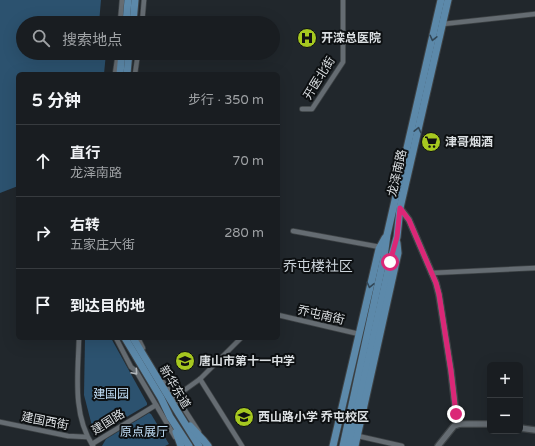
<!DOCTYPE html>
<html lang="zh">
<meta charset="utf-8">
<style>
body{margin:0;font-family:"Varela Round","Noto Sans SC",sans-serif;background:#262a2e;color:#f1f3f6}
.controls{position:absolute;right:12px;bottom:12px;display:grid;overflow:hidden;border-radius:6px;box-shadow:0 4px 16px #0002}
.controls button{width:36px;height:36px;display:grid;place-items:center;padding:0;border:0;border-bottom:1px solid #373b3f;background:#191d21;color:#f1f3f6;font:20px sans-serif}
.stop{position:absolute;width:12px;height:12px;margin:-9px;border:3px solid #db2777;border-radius:50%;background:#fff}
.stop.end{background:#db2777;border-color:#fff;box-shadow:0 1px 4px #0008}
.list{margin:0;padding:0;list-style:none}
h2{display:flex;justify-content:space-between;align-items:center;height:52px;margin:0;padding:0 16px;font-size:17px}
h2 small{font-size:13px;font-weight:400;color:#9fa2a5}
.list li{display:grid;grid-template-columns:26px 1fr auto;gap:12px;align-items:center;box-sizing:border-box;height:72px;padding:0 16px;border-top:1px solid #373b3f}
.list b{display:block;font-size:15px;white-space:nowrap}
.list p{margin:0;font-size:13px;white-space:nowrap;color:#9fa2a5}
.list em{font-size:13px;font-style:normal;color:#9fa2a5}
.icon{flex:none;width:22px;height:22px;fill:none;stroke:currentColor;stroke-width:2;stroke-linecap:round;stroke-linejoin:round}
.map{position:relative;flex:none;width:535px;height:446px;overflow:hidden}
.search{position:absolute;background:#191d21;box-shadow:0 4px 16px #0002;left:16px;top:16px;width:264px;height:44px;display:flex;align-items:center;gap:10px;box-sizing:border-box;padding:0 14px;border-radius:22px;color:#9fa2a5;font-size:15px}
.panel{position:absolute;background:#191d21;box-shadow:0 4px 16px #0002;left:16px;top:72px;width:264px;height:268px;border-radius:6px}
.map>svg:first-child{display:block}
.green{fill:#2c526f}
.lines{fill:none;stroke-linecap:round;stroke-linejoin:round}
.minor-casing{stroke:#3d4245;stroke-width:6}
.tertiary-casing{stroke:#3d4245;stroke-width:8}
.primary-casing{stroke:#3d4245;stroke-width:9}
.minor{stroke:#656c72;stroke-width:4.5}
.tertiary{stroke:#656c72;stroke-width:5.5}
.primary{stroke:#5c89aa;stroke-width:7}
.oneway{stroke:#314656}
.oneway2{stroke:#b2b7bb}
.route{stroke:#db2777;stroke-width:5}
.labels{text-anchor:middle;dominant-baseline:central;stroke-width:4;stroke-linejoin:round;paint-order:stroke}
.poi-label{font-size:12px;font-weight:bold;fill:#dbdfe2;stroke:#0d1012;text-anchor:start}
.street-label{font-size:12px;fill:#dbdfe2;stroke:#0d1012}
.park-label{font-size:12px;fill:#bfdcf4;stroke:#0d1012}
.quarter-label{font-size:14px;fill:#cdd5dc;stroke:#0d1012}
</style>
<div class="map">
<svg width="535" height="446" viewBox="0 0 535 446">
<rect width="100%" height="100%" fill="#21272c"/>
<g class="green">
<path d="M 0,0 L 101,0 L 99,23 L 23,23 L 23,53 L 106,53 L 104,74 L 18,74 L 18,186 L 0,193 Z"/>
<path d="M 85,338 L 111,338 L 147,403 L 147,405 L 101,432 L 97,432 L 93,430 L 84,395 Z"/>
<path d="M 149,413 L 151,414 L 169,444 L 165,446 L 102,446 L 106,439 Z"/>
</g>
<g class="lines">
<defs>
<g id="minor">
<path d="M 120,23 L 122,0"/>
<path d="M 142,23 L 144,0"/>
<path d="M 443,24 L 535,14"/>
<path d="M 115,74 L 118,53"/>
<path d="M 135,74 L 138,53"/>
<path d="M 302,109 L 312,109 L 343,62 L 343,0"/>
<path d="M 293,231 L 380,247"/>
<path d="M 431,273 L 535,268"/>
<path d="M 278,315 L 359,334"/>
<path d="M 79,338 C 78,374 72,414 93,446"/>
<path d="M 116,338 L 131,367 L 136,371 L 175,437"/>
<path d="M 138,338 L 143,348"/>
<path d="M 200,379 L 242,446"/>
<path d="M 163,382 L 173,397 L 181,404 L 199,432"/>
<path d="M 172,399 L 200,379 L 241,338"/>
<path d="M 0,422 L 68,436 L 87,437"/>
<path d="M 358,436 L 402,446"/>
<path d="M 92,444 L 156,405"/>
</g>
<g id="tertiary">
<path d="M 400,208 L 409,220 L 436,283 L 439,295 L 451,371 L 456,414 L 460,424"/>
<path d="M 520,428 L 535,430"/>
<path d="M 438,446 L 454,426 L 460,424 L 490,424"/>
</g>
<g id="primary">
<path d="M 126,23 L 128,0"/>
<path d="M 133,23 L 135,0"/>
<path d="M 120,74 L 122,53"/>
<path d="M 127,74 L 129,53"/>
<path d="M 125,338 L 161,398 L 170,417 L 189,446"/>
<path d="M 133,338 L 179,414 L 199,446"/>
<path d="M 190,426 L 204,441 L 208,446"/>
<path d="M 176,432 L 181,446"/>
<path d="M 333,446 L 379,249 L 385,238"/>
<path d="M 343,446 L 384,257 L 387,235 L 441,0"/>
<path d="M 349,446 L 390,262 L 397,237 L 400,208 L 448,0"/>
<path d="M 355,446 L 398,253 L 397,243"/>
</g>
</defs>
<use href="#minor" class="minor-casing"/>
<use href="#tertiary" class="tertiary-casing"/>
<use href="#primary" class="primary-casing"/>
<use href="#minor" class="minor"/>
<use href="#tertiary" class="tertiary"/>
<use href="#primary" class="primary"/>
</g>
<defs><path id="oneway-chevron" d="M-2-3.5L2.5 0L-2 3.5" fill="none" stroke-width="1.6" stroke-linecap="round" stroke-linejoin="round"/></defs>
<g class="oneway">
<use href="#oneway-chevron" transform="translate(433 38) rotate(103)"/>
<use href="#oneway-chevron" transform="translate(418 130) rotate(-77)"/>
<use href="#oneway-chevron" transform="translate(370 285) rotate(103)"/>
</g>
<use class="oneway2" href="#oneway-chevron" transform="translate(135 372) rotate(49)"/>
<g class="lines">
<path class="route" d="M 390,262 L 397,237 L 400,208 L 409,220 L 436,283 L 439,294 L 451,371 L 456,414"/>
</g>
<defs>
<symbol id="hospital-disc" viewBox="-11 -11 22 22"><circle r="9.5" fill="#a6c820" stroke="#0d1012"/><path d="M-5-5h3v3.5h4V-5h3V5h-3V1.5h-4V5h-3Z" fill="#111"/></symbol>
<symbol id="supermarket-disc" viewBox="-11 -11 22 22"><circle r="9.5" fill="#a6c820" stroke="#0d1012"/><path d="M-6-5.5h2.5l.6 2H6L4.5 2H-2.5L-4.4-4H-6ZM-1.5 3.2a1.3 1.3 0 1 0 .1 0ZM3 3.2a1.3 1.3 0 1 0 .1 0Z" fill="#111"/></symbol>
<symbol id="school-disc" viewBox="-11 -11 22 22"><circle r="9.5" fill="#a6c820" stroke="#0d1012"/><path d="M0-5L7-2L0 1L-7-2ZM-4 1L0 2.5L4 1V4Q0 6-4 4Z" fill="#111"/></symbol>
</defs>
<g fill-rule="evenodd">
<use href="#hospital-disc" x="296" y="27" width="22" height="22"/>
<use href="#supermarket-disc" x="420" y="131" width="22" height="22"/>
<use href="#school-disc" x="174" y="350" width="22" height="22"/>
<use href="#school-disc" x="233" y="406" width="22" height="22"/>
</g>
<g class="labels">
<g class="poi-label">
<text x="321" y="38">开滦总医院</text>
<text x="445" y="142">津哥烟酒</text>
<text x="199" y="361">唐山市第十一中学</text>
<text x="258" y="417">西山路小学 乔屯校区</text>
</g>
<g class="street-label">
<text transform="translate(319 78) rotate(-58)">开医北街</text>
<text transform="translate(397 173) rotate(-77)">龙泽南路</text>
<text transform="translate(321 315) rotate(13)">乔屯南街</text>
<text transform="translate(175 387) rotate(59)">新华东道</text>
<text transform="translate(45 421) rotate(11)">建国西街</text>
<text transform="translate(108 422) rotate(-32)">建国路</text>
</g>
<g class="park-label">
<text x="111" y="394">建国园</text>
<text x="144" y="432">原点展厅</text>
</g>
<g class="quarter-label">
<text x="318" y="266">乔屯楼社区</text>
</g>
</g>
</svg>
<div class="controls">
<button>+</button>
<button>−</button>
</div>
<div class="stop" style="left:390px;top:262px"></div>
<div class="stop end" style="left:456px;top:414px"></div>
<div class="search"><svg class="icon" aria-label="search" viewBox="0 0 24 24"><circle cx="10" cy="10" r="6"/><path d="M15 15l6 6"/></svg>搜索地点</div>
<section class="panel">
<h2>5 分钟<small>步行 · 350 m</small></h2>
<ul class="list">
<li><svg class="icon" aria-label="ahead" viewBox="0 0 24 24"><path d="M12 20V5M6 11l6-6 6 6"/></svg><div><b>直行</b><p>龙泽南路</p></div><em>70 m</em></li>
<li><svg class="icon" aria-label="right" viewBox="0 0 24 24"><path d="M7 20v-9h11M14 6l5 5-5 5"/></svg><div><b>右转</b><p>五家庄大街</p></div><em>280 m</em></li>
<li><svg class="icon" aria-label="arrive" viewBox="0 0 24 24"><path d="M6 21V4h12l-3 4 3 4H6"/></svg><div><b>到达目的地</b></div></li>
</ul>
</section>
</div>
